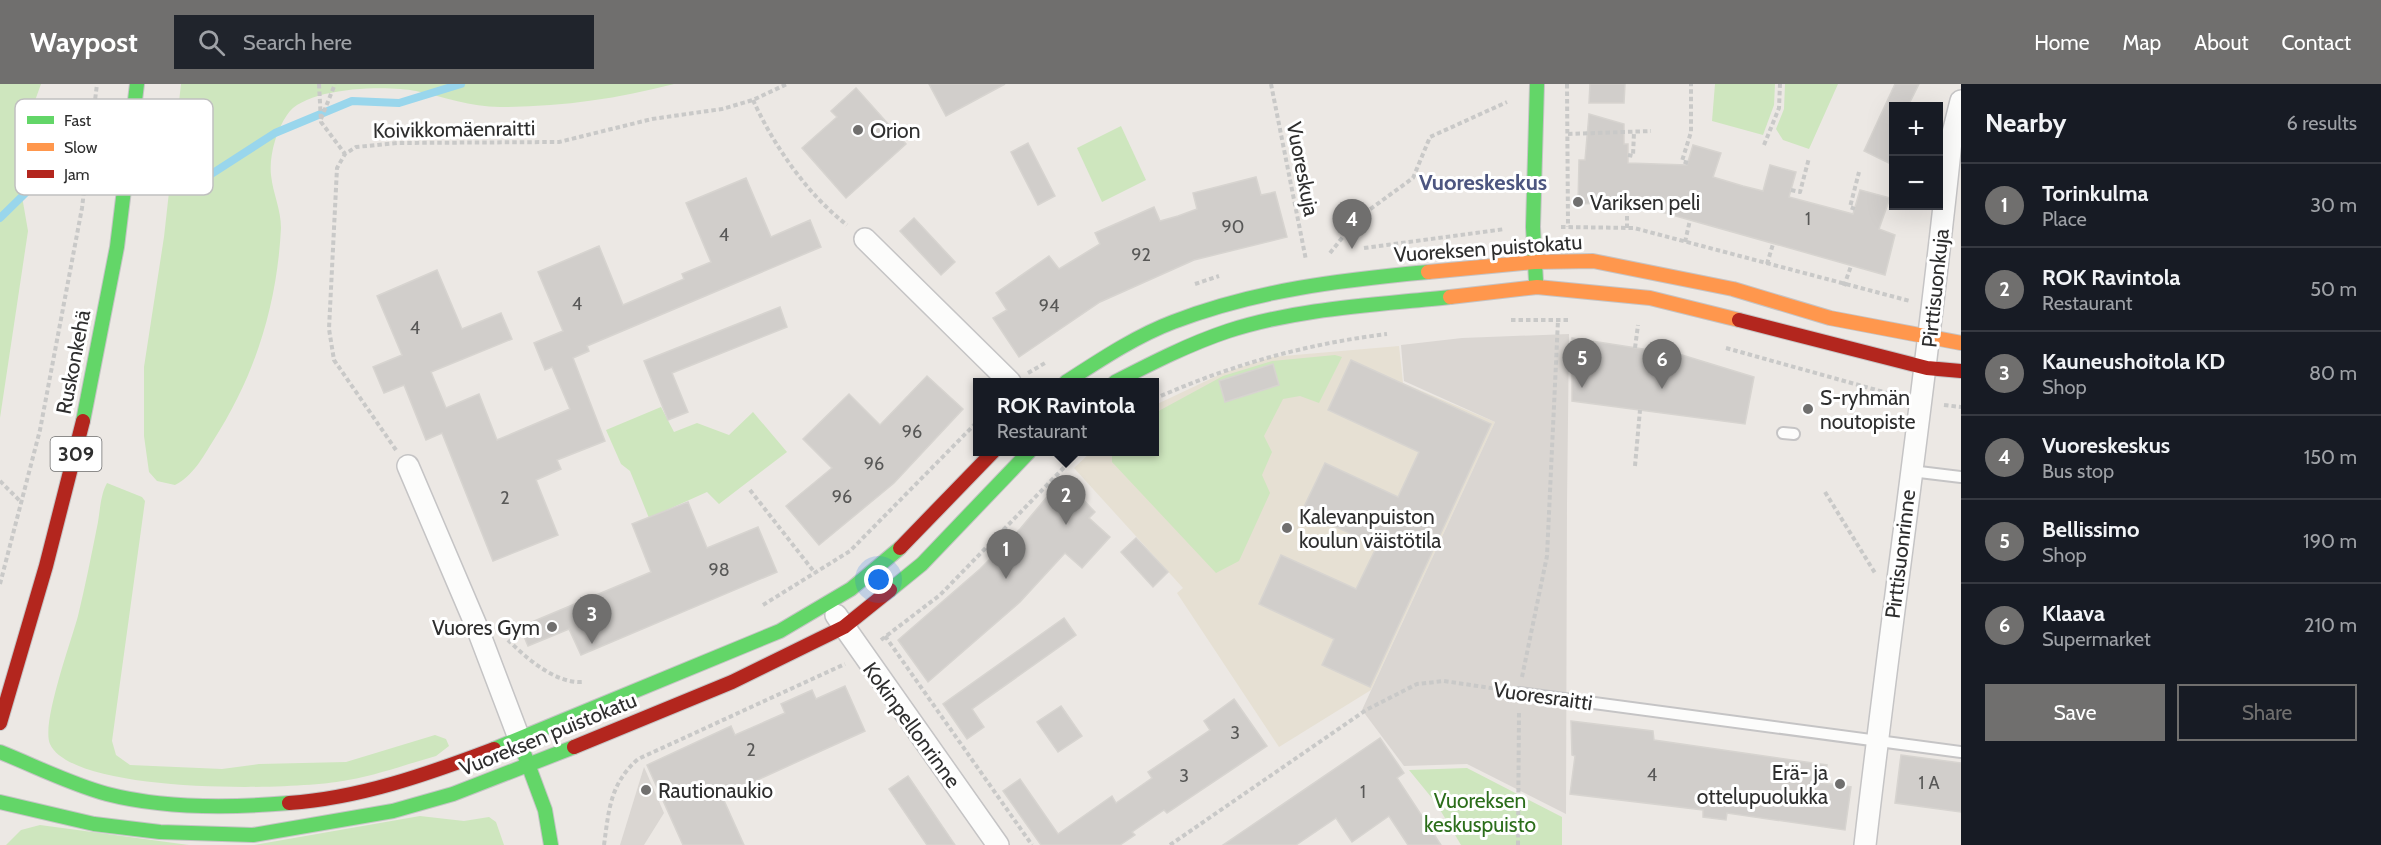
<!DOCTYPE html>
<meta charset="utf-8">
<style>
body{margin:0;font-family:Cabin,sans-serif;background:#20242c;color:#f1f3f6}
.controls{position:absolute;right:18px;top:18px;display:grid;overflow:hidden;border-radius:0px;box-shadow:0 6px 24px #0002}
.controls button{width:54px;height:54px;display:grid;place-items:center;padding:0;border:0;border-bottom:2px solid #363941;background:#171b24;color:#f1f3f6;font:30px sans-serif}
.you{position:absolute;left:879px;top:496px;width:21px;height:21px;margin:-15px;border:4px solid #fff;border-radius:50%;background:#1a73e8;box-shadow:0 0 0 9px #1a73e833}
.badge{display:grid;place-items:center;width:39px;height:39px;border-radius:50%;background:#706f6e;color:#fff;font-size:20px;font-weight:700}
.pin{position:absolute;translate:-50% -50px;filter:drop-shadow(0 2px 3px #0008)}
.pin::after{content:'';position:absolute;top:32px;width:21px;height:18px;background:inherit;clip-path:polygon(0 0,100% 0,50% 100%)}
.popup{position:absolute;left:973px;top:294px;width:186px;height:78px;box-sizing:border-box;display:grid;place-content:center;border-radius:0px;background:#171b24;filter:drop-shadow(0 2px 4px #0005);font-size:20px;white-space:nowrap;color:#9ea1a6}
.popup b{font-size:22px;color:#f1f3f6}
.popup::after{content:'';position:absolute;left:50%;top:100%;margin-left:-12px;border:12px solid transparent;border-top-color:#171b24}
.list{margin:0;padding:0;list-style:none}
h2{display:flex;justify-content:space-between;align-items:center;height:78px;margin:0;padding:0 24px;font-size:26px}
h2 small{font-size:20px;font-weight:400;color:#9ea1a6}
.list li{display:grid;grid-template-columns:39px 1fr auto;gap:18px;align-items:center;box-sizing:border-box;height:84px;padding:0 24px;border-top:2px solid #363941}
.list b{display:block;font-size:22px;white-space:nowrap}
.list p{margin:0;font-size:20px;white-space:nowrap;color:#9ea1a6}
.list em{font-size:20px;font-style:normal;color:#9ea1a6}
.actions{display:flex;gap:12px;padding:18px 24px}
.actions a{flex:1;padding:14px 0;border:2px solid #706f6e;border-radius:0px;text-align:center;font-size:21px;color:#706f6e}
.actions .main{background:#706f6e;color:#fff}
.icon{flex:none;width:33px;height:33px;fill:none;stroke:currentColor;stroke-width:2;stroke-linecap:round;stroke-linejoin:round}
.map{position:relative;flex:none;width:1961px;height:761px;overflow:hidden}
header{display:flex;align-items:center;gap:36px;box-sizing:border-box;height:84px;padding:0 30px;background:#706f6e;color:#fff}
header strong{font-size:28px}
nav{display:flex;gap:33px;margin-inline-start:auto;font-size:21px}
.search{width:420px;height:54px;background:#20242c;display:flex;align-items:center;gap:15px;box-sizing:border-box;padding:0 21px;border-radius:0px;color:#9ea1a6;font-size:22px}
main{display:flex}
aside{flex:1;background:#171b24}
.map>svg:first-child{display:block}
.education{fill:#e6e0d3}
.green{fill:#cee6be}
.plaza{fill:#dad6d2}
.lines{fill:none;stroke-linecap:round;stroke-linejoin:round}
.stream{stroke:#99d6ec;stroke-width:8}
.building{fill:#d1cecb;stroke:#d7d4d0;stroke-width:1.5}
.lane-casing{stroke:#c5c4c5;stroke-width:14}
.street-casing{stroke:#c5c4c5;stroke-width:24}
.fast-casing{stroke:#c5c4c5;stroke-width:16}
.slow-casing{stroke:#c5c4c5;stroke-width:16}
.jam-casing{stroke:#c5c4c5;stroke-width:16}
.path{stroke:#c9c9c8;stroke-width:4;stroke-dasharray:4.5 3;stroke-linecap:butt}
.lane{stroke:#fcfcfb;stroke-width:10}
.street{stroke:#fcfcfb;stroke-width:21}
.fast{stroke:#63d668;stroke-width:14}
.slow{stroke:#ff974d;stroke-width:14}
.jam{stroke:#b3261e;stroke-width:14}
.poi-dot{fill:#706f6e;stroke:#fff;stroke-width:2}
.labels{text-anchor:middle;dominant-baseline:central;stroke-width:6;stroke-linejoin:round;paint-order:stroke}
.number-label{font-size:18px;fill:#585857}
.shield{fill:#fff;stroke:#6d6d6d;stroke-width:1.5}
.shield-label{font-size:20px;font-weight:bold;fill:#2e2e2e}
.street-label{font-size:21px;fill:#2e2e2e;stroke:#fff}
.poi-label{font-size:21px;fill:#2e2e2e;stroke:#fff;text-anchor:start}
.park-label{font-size:21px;fill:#2c6e1b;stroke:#fff}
.neighbourhood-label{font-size:22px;font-weight:bold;fill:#4d5680;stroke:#fff}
.key{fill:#fff;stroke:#c0c0c0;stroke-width:1.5}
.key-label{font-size:16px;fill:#2e2e2e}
</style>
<header>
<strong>Waypost</strong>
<div class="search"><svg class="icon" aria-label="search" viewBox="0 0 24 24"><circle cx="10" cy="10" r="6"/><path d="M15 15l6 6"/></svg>Search here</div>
<nav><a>Home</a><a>Map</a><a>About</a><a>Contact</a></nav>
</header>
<main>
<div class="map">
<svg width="1961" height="761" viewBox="0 0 1961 761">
<rect width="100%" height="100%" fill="#ece8e4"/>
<path class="education" d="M 1399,262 L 1403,299 L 1495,338 L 1371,606 L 1279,663 L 1177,509 L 1183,504 L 1074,384 L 1091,368 L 1154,368 L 1155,321 L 1223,289 L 1272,273 Z"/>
<g class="green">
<path d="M 0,0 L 41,0 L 15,72 L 28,147 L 0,334 Z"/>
<path d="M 181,0 L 674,0 C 616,15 560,23 500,23 C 470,23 445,13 416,7 C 386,1 304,3 287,31 C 276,47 269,72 271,91 C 273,110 281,125 281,144 C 277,222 255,292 213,357 C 203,373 193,392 175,401 L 157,397 L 149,388 L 144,352 L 144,283 L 164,153 Z"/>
<path d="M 1715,0 L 1775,0 L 1774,21 L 1763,51 L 1712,37 Z"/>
<path d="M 1785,0 L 1838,0 L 1809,65 L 1783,56 L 1776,45 L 1784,25 Z"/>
<path d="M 1121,42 L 1146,96 L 1102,118 L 1077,64 Z"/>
<path d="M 1335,271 L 1342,273 L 1319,319 L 1300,312 L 1283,315 L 1264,352 L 1272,368 L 1262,391 L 1270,409 L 1239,477 L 1216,489 L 1112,378 L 1112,368 L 1154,368 L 1155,329 L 1223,292 L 1272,277 Z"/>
<path d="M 661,323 L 674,348 L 697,339 L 729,351 L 753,328 L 787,368 L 719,420 L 707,408 L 649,434 L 630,387 L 621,380 L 606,346 Z"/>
<path d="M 107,399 L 142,413 L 145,417 L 112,657 L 116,671 L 130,681 L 222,685 L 259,680 L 346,678 L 435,651 L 446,655 L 449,662 L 436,672 C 407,680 378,691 348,696 C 297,707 73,711 50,660 C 41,640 71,558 78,532 C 85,503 91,473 97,443 C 100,430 100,411 107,399 Z"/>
<path d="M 1467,684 L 1562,733 L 1562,761 L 1461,761 L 1436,719 L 1409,686 Z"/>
<path d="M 420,732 L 464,737 L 489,733 L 496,738 L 504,761 L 254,761 Z"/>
<path d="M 40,741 L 189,761 L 6,761 L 21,746 Z"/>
</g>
<g class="plaza">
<path d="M 1569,250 L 1567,420 L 1566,730 L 1467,680 L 1404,682 L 1362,626 L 1495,338 L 1404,297 L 1401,261 L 1462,254 Z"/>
<path d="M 644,683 L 664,729 L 644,761 L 620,761 Z"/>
</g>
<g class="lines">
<g class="stream">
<path d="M 156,95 L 199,98 L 275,49 L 352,17 L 399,19 L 461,0"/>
<path d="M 0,134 L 48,87 L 59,89"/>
</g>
</g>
<g class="building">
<path d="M 929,0 L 1005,0 L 946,32 Z"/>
<path d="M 1590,0 L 1625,0 L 1624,19 L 1589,19 Z"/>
<path d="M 1895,0 L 1919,0 L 1908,22 L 1893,22 L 1893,81 L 1864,67 Z"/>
<path d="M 856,4 L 906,60 L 846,114 L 802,64 L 837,33 L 831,27 Z"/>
<path d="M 1589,30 L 1624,40 L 1624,60 L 1628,60 L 1628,79 L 1687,81 L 1693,61 L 1721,69 L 1713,93 L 1743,102 L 1763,107 L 1770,81 L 1796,88 L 1789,113 L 1853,130 L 1860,106 L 1890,114 L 1879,145 L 1895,151 L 1885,191 L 1658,127 L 1606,126 L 1607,119 L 1578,120 L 1579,76 L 1585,76 Z"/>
<path d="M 1028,59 L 1055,112 L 1038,121 L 1011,68 Z"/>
<path d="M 1256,93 L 1261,111 L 1275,108 L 1287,153 L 1194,176 L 1100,218 L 1019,273 L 993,234 L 1007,226 L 996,209 L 1049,172 L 1059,185 L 1100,160 L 1095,149 L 1154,123 L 1160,137 L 1178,132 L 1197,125 L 1193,109 Z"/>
<path d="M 746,94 L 771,153 L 810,136 L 821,163 L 587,262 L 589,267 L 573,274 L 605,357 L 557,376 L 561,385 L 536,396 L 558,451 L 493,477 L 442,349 L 426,356 L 404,301 L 384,309 L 373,283 L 402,271 L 377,212 L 437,186 L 462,245 L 501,229 L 512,255 L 431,288 L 446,324 L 479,310 L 497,356 L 570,325 L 552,283 L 545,286 L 534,259 L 563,247 L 538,188 L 599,162 L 623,221 L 684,195 L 682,190 L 711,178 L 686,119 Z"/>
<path d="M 914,134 L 955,178 L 941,191 L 900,147 Z"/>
<path d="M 780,223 L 787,243 L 672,289 L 688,328 L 668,336 L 644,277 Z"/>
<path d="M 1572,254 L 1682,271 L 1754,293 L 1745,340 L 1572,317 Z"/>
<path d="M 1351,276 L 1491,340 L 1370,603 L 1322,581 L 1334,555 L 1259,520 L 1281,471 L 1356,505 L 1377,462 L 1302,427 L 1325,379 L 1398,413 L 1419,368 L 1328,326 Z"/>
<path d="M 1273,280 L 1279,301 L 1225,318 L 1219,297 Z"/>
<path d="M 927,292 L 963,325 L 894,399 L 819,461 L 786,422 L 832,384 L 803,355 L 849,310 L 880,341 Z"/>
<path d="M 1068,400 L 1095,428 L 1089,434 L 1110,453 L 1082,484 L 1065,469 L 1020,518 L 928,598 L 898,556 L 980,485 L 1020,445 L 1052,407 L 1058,411 Z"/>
<path d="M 688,418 L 707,464 L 758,443 L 777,488 L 581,571 L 569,545 L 528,562 L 520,543 L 651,488 L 632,440 Z"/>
<path d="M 1136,454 L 1168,488 L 1153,503 L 1121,468 Z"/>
<path d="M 1064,534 L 1076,551 L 972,625 L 984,643 L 967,655 L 943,620 Z"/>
<path d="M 845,602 L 865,647 L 722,712 L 744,761 L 683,761 L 647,681 L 731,642 L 735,651 L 785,629 L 781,620 L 812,606 L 816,615 Z"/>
<path d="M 1234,615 L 1267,662 L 1167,729 L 1164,726 L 1132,748 L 1135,751 L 1120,761 L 1041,761 L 1003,707 L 1020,695 L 1058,750 L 1112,712 L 1116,719 L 1152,694 L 1148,688 L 1210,646 L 1204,637 Z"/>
<path d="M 1061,622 L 1082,652 L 1058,668 L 1037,638 Z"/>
<path d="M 1571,637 L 1653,647 L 1654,656 L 1827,681 L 1824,699 L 1851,703 L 1845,746 L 1727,729 L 1726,736 L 1703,733 L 1703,726 L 1570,710 L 1575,672 L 1572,671 Z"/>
<path d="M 1380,654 L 1404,689 L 1397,694 L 1441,761 L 1408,761 L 1389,732 L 1352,758 L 1336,734 L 1296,761 L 1223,761 Z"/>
<path d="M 1901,671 L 1961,679 L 1961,728 L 1895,719 Z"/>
<path d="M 908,692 L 955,761 L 927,761 L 889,705 Z"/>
</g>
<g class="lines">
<defs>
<g id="lane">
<path d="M 1783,349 L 1794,350"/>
<path d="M 1911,387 L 1961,393"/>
<path d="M 1519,609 L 1961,668"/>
</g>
<g id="street">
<path d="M 865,155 L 1010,298"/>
<path d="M 408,382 L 478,546 L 519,654"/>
<path d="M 836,531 L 998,761"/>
<path d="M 1865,761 C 1892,526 1927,292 1951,57 L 1961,17"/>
</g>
<g id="fast">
<path d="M 1536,197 L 1533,143 L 1537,0"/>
<path d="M 1066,298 C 1100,276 1136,252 1173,238 C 1256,206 1341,196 1428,188"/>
<path d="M 1115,298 C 1152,279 1189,260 1228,247 C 1299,224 1376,221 1450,213"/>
<path d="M 83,337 L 117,163 L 137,0"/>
<path d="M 890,506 L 922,480 L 1029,368"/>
<path d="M 522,664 L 545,726 L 551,761"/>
<path d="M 494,665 L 780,547 L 851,505 L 900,464"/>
<path d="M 0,668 C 35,682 70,700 107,710 C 165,725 230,724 289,719"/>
<path d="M 0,718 L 94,740 L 160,748 L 253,751 L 393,727 L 453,710 L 574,663"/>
</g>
<g id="slow">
<path d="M 1428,188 L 1534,178 L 1593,177 L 1733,205 L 1830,234 L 1961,259"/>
<path d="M 1450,213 L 1537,203 L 1650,214 L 1739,236"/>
</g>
<g id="jam">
<path d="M 1739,236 L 1927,284 L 1961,287"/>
<path d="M 900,464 L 993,368"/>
<path d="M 0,639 L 46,482 L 83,337"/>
<path d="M 574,663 L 732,598 L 844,543 L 890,506"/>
<path d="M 289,719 C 360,714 428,690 494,665"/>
</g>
</defs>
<use href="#lane" class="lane-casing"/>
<use href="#street" class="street-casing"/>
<use href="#fast" class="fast-casing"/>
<use href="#slow" class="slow-casing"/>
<use href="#jam" class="jam-casing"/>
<g class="path">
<path d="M 319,0 L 321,38 L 345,70"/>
<path d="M 1271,0 L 1306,176"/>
<path d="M 1567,0 L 1568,143"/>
<path d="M 753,16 C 774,62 807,110 847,141"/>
<path d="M 321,35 L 335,0"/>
<path d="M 1568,50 L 1651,47"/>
<path d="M 1764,61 L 1779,24 L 1780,0"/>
<path d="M 1628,71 L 1633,72 L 1634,48"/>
<path d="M 1688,79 L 1682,77 L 1691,48 L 1691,0"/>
<path d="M 1791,106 L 1800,108 L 1809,74"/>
<path d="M 1855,125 L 1850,123 L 1859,88"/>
<path d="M 1561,143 L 1634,144 L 1910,217"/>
<path d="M 1627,144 L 1627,127"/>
<path d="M 1685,158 L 1690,136"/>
<path d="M 1364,164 L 1505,145"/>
<path d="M 1330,169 L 1358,134 L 1413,94 L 1430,53 L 1507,18"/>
<path d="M 1767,180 L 1773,160"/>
<path d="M 1195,200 L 1219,192"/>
<path d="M 1844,202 L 1851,182"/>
<path d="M 1511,236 L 1569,236"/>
<path d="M 1635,264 L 1638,241"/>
<path d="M 1726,264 L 1898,312"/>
<path d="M 1028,289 L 1045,279"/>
<path d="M 1154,315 C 1230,281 1306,260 1387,250"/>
<path d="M 1944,321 L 1961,323"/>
<path d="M 396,366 L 334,276 L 329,245 L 337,84 L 345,70 L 356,63 L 397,59 L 559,58 L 652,35 L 722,25 L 753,16 L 787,0"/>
<path d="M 1635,382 L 1640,326"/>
<path d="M 0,397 L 22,419"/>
<path d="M 750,406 L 815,489"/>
<path d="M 1825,408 L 1875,489"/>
<path d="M 0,500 L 40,346 L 82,124 L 97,0"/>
<path d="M 763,521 L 850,467 L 978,337"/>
<path d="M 885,552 L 1032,761"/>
<path d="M 508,556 C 526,574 556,600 583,598"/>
<path d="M 881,556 L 940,511 L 1079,368"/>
<path d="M 1522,593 L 1547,472 L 1558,236"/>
<path d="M 604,761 C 609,725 610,700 638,675 L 845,580"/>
<path d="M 1170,761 L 1366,626 L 1417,600 L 1444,597 L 1504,606"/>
<path d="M 1518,761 L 1519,627"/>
</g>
<use href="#lane" class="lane"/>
<use href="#street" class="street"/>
<use href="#fast" class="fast"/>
<use href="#slow" class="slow"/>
<use href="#jam" class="jam"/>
</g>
<g class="poi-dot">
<circle cx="858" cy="46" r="6"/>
<circle cx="1578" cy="118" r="6"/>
<circle cx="1808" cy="325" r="6"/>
<circle cx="1287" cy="444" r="6"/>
<circle cx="552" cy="543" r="6"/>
<circle cx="1840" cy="700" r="6"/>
<circle cx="646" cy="706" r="6"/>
</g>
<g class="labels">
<g class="number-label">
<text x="1808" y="135">1</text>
<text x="1233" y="143">90</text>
<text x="724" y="151">4</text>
<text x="1141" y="171">92</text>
<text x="577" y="220">4</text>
<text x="1049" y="222">94</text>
<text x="415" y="244">4</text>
<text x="912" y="348">96</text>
<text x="874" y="380">96</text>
<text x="842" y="413">96</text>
<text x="505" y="414">2</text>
<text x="719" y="486">98</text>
<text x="1235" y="649">3</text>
<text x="751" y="666">2</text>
<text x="1652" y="691">4</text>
<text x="1184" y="692">3</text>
<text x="1929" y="699">1 A</text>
<text x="1363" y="708">1</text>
</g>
<rect class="shield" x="50.5" y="353" width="51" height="34" rx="4.5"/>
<g class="shield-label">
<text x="76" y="370">309</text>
</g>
<g class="street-label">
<text transform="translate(454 45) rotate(-1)">Koivikkomäenraitti</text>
<text transform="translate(1303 85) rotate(79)">Vuoreskuja</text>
<text transform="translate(1488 164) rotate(-4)">Vuoreksen puistokatu</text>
<text transform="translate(1935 204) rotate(-84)">Pirttisuonkuja</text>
<text transform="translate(73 278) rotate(-79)">Ruskonkehä</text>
<text transform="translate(1900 470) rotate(-83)">Pirttisuonrinne</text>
<text transform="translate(1543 612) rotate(8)">Vuoresraitti</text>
<text transform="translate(912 641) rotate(54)">Kokinpellonrinne</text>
<text transform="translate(548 650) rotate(-22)">Vuoreksen puistokatu</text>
</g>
<g class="poi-label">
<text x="870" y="46">Orion</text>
<text x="1590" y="118">Variksen peli</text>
<text x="1820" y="313">S-ryhmän<tspan x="1820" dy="24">noutopiste</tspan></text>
<text x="1299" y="432">Kalevanpuiston<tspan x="1299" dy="24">koulun väistötila</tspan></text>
<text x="540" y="543" text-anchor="end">Vuores Gym</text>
<text x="1828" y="688" text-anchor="end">Erä- ja<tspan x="1828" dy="24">ottelupuolukka</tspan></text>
<text x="658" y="706">Rautionaukio</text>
</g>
<g class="park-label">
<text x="1480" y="716">Vuoreksen<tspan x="1480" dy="24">keskuspuisto</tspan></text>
</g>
<g class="neighbourhood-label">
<text x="1483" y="98">Vuoreskeskus</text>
</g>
</g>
<rect x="15" y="15" width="198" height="96" rx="9" class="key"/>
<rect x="27" y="32" width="27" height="8" fill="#63d668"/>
<rect x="27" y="59" width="27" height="8" fill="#ff974d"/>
<rect x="27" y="86" width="27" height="8" fill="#b3261e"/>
<g class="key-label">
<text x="64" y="42">Fast</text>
<text x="64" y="69">Slow</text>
<text x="64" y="96">Jam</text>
</g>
</svg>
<div class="controls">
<button>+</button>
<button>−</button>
</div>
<div class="you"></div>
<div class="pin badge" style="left:1006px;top:495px">1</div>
<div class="pin badge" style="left:1066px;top:441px">2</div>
<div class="popup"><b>ROK Ravintola</b>Restaurant</div>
<div class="pin badge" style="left:592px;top:560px">3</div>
<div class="pin badge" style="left:1352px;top:165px">4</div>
<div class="pin badge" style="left:1582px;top:304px">5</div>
<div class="pin badge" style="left:1662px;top:305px">6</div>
</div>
<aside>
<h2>Nearby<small>6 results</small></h2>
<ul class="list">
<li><span class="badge">1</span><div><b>Torinkulma</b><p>Place</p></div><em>30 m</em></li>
<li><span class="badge">2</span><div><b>ROK Ravintola</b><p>Restaurant</p></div><em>50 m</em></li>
<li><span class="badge">3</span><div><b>Kauneushoitola KD</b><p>Shop</p></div><em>80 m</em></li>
<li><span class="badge">4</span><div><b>Vuoreskeskus</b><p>Bus stop</p></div><em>150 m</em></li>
<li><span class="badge">5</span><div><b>Bellissimo</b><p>Shop</p></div><em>190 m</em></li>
<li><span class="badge">6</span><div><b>Klaava</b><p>Supermarket</p></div><em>210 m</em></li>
</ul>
<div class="actions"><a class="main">Save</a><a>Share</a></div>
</aside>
</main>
